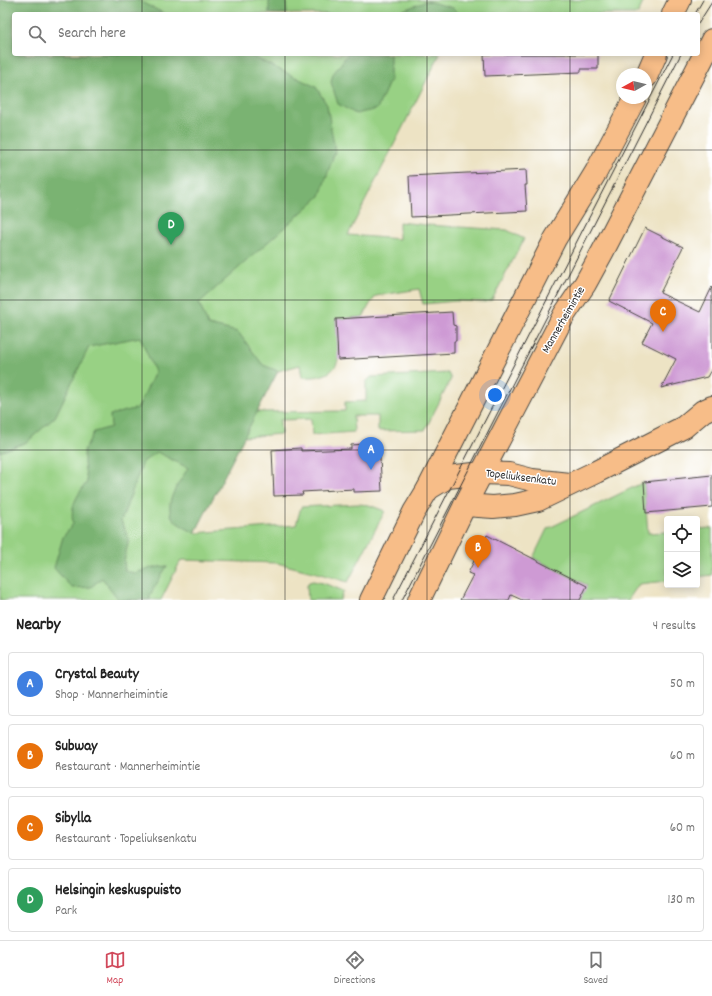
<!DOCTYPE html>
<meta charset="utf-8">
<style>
body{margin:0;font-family:Dekko,sans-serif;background:#f2f2f2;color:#222}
.controls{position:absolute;right:12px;bottom:12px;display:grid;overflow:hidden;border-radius:4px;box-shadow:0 2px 10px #0003}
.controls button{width:36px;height:36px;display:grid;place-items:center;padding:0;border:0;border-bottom:1px solid #e0e0e0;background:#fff;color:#222;font:20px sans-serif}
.compass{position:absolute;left:616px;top:68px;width:36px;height:36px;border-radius:50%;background:#fff;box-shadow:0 2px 10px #0003;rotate:262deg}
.you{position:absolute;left:495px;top:395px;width:14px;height:14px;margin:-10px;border:3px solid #fff;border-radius:50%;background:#1a73e8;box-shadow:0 0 0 6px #1a73e833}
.badge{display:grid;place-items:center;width:26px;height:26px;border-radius:50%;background:#d1495b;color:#fff;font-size:13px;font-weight:700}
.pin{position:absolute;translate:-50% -33px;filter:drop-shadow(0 1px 2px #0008)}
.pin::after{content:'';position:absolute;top:21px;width:14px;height:12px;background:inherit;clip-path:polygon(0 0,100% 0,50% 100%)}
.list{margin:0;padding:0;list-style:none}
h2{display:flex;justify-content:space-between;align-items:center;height:52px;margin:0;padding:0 16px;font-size:17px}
h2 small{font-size:13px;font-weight:400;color:#767676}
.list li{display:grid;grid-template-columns:26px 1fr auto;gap:12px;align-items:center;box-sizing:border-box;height:64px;margin:0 8px 8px;padding:0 8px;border:1px solid #e0e0e0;border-radius:4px}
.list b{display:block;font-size:15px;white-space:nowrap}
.list p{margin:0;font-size:13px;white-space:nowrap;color:#767676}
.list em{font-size:13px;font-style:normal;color:#767676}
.icon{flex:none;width:22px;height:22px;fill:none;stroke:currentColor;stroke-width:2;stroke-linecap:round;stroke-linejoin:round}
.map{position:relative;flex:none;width:712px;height:600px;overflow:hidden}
.search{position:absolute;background:#fff;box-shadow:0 2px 10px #0003;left:12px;right:12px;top:12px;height:44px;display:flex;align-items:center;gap:10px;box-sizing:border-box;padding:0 14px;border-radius:4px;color:#767676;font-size:15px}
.sheet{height:340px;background:#fff}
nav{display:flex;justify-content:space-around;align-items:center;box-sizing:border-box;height:56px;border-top:1px solid #e0e0e0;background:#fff;font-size:11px;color:#767676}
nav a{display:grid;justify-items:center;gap:2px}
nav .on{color:#d1495b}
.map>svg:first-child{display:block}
.green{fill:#98d184;stroke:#627e58}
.forest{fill:#7ab372;stroke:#526f4e}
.building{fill:#ce9ad4}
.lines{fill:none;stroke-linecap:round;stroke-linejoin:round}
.major-casing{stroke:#484742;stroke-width:24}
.major{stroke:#f7bd88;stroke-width:22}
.tram{stroke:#2b2b2b;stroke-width:1}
.grid{fill:none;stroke:#2b2b2b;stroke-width:1;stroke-opacity:0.55}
.labels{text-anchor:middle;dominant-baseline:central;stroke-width:3;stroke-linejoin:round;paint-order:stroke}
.street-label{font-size:12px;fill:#2b2b2b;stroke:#fff}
</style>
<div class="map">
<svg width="712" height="600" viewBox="0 0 712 600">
<rect width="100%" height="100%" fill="#fff"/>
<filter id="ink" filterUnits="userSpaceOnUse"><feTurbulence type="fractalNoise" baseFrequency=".025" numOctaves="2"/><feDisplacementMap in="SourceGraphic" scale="8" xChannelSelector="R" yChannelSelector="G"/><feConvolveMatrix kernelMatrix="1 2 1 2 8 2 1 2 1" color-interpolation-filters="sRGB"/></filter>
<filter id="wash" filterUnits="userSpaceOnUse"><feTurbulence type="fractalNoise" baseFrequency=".012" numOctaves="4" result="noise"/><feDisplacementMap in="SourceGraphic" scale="16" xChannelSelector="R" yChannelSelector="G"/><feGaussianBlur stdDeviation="0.9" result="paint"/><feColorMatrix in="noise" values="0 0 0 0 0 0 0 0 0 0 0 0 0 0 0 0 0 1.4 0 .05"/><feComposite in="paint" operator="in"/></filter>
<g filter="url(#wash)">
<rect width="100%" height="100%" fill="#ede3c4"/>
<g class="green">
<path d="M 0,0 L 644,0 L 638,14 L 14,14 L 14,54 L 440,54 L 348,235 L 399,239 L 399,222 L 427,225 L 507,230 L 524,239 L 492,300 L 486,302 L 456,301 L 423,304 L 419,289 L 376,296 L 370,304 L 363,317 L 336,319 C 336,327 340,353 338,360 C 334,376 316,378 302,377 L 300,365 L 278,371 L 257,412 L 345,411 L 345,402 L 366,401 L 366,382 L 371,377 L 448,373 L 451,379 L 425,430 L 378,431 L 378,416 L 353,416 L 354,432 L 312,435 L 311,419 L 280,420 L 281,434 L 244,437 L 195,533 L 296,525 L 301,507 L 358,504 L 369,505 L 385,511 L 348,582 L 317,573 L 277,563 L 181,560 L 161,600 L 0,600 Z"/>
<path d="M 644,482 L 648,533 L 667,532 L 667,581 L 639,584 L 628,600 L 580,600 L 587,585 L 533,558 L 547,529 Z"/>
<path d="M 712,528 L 712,575 L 697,577 L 697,529 Z"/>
<path d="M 313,581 L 323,583 L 344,591 L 340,600 L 308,600 L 307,586 L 309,582 Z"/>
</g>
<g class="forest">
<path d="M 0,0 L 137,0 L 165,14 L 14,14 L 14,54 L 247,54 L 316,87 L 327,105 L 335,151 L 320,196 L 199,303 L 208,325 L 238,332 L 263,365 L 278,371 L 195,533 C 188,529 176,524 172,517 C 164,500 180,482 188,468 L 157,452 L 143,462 L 121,521 L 129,539 L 124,561 L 125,571 L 135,573 L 151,568 L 167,566 L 150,595 L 150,600 L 119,600 L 102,578 L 91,587 L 72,588 L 54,568 L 63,537 L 73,524 C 70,506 76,497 87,482 L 84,464 L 84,450 L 94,432 L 111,427 L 110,415 L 138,408 L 155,372 L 140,337 L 89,347 L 55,417 L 27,442 L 0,452 Z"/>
<path d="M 269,0 L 286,0 L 287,14 L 269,14 Z"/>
<path d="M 427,1 L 453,8 L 459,14 L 393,14 Z"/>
<path d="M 348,54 L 390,54 L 390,80 L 377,109 L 356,114 L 338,104 L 331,82 L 333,74 Z"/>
</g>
<g id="blocks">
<g class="building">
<path d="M 484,54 L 598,54 L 598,69 L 581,69 L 581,72 L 485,76 Z"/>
<path d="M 526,170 L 527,185 L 525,185 L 527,211 L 411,217 L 409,176 Z"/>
<path d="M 645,228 L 683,247 L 660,293 L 700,312 L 712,287 L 712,368 L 707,377 L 661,388 L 676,359 L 642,342 L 652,323 L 609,301 Z"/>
<path d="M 452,312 L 453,325 L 456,326 L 456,341 L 454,341 L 454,353 L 338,360 L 336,319 Z"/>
<path d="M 379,443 L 382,491 L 354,492 L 354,489 L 302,492 L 303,495 L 274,496 L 272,450 L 301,448 L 301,451 L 351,449 L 351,445 Z"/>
<path d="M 712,475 L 712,507 L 646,513 L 644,482 Z"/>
<path d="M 487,535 L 587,586 L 580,600 L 522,600 L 511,595 L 509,600 L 460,600 L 473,575 L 468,573 Z"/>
</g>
</g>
</g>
<g filter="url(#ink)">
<use href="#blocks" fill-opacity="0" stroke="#484742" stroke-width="1"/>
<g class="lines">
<defs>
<g id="major">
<path d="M 673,14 L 680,0"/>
<path d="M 646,77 L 656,54"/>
<path d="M 428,489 L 448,477 L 482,473 L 509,474 L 532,480 L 569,484"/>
<path d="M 465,505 L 493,507 L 515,505 L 538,500 L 596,472 L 684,427 L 703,411 L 712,407"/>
<path d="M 371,600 L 414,512 L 428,489 L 555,239 L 596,172 L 635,98"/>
<path d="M 419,600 L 465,505 L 564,315 L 585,284 L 603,251 L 712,40"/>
</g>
</defs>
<use href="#major" class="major-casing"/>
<use href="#major" class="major"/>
<g class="tram">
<path d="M 695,14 L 703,0"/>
<path d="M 698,24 L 712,2"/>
<path d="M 393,600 L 673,54"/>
<path d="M 402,600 L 681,54"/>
</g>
</g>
</g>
<path class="grid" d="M 142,0 L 142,14M 285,0 L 285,14M 427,0 L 427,14M 570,0 L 570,14M 142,54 L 142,600M 285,54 L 285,600M 427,54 L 427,600M 570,54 L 570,600M 0,150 L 712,150M 0,300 L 712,300M 0,450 L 712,450"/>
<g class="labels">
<g class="street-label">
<text transform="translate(564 320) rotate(-60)">Mannerheimintie</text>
<text transform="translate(521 478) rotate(7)">Topeliuksenkatu</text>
</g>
</g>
</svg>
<div class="controls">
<button><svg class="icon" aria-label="locate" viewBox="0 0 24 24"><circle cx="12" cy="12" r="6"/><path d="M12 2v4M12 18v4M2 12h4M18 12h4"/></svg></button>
<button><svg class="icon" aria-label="layers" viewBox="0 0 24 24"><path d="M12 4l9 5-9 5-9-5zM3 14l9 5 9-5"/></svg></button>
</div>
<svg class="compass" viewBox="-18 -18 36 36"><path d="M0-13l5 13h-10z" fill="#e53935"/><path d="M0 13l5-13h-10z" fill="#767676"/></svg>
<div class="you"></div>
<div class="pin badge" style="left:371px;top:470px;background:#3f7fe0">A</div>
<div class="pin badge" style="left:478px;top:568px;background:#e8710a">B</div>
<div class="pin badge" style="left:663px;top:332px;background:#e8710a">C</div>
<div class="pin badge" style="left:171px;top:245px;background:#2e9e5b">D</div>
<div class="search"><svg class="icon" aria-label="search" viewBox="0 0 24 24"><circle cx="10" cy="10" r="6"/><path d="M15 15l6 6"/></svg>Search here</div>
</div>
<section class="sheet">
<h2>Nearby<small>4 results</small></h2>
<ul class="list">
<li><span class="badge" style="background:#3f7fe0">A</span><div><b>Crystal Beauty</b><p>Shop · Mannerheimintie</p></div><em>50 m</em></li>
<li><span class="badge" style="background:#e8710a">B</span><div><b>Subway</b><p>Restaurant · Mannerheimintie</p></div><em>60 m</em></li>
<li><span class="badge" style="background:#e8710a">C</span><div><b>Sibylla</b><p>Restaurant · Topeliuksenkatu</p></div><em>60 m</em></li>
<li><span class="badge" style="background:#2e9e5b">D</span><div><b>Helsingin keskuspuisto</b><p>Park</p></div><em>130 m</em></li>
</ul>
</section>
<nav>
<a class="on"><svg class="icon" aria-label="map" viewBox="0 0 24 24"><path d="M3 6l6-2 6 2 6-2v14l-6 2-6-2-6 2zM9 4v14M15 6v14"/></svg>Map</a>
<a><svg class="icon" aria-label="directions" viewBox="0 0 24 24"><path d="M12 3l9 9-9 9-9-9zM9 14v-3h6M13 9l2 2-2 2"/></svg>Directions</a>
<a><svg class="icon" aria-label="saved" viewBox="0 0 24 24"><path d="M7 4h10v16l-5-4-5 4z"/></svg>Saved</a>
</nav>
